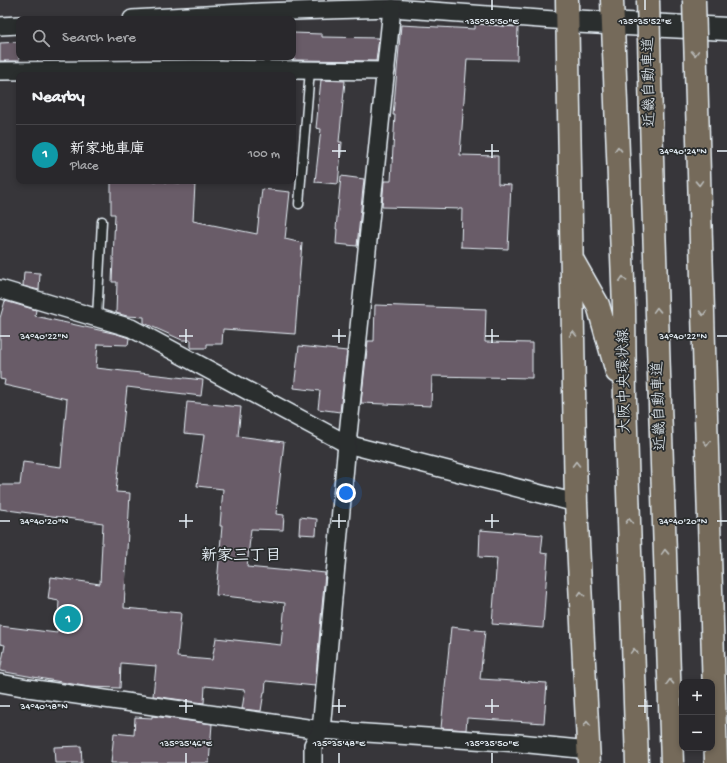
<!DOCTYPE html>
<meta charset="utf-8">
<style>
body{margin:0;font-family:"Gochi Hand","Klee One",sans-serif;background:#313034;color:#f1f3f6}
.controls{position:absolute;right:12px;bottom:12px;display:grid;overflow:hidden;border-radius:8px;box-shadow:0 2px 6px #0003}
.controls button{width:36px;height:36px;display:grid;place-items:center;padding:0;border:0;border-bottom:1px solid #454448;background:#29282c;color:#f1f3f6;font:20px sans-serif}
.you{position:absolute;left:346px;top:493px;width:14px;height:14px;margin:-10px;border:3px solid #fff;border-radius:50%;background:#1a73e8;box-shadow:0 0 0 6px #1a73e833}
.badge{display:grid;place-items:center;width:26px;height:26px;border-radius:50%;background:#ffd166;color:#fff;font-size:13px;font-weight:700}
.pin{position:absolute;translate:-50% -50%;border:2px solid #fff;box-shadow:0 1px 4px #0006}
.list{margin:0;padding:0;list-style:none}
h2{display:flex;justify-content:space-between;align-items:center;height:52px;margin:0;padding:0 16px;font-size:17px}
h2 small{font-size:13px;font-weight:400;color:#a5a6a9}
.list li{display:grid;grid-template-columns:26px 1fr auto;gap:12px;align-items:center;box-sizing:border-box;height:60px;padding:0 16px;border-top:1px solid #454448}
.list b{display:block;font-size:15px;white-space:nowrap}
.list p{margin:0;font-size:13px;white-space:nowrap;color:#a5a6a9}
.list em{font-size:13px;font-style:normal;color:#a5a6a9}
.icon{flex:none;width:22px;height:22px;fill:none;stroke:currentColor;stroke-width:2;stroke-linecap:round;stroke-linejoin:round}
.map{position:relative;flex:none;width:727px;height:763px;overflow:hidden}
.search{position:absolute;background:#29282c;box-shadow:0 2px 6px #0003;left:16px;top:16px;width:280px;height:44px;display:flex;align-items:center;gap:10px;box-sizing:border-box;padding:0 14px;border-radius:8px;color:#a5a6a9;font-size:15px}
.panel{position:absolute;background:#29282c;box-shadow:0 2px 6px #0003;left:16px;top:72px;width:280px;height:112px;border-radius:8px}
.map>svg:first-child{display:block}
.building{fill:#695b68;stroke:#e8f1f8}
.lines{fill:none;stroke-linecap:round;stroke-linejoin:round}
.lane-casing{stroke:#e8f1f8;stroke-width:11}
.street-casing{stroke:#e8f1f8;stroke-width:20}
.secondary-casing{stroke:#e8f1f8;stroke-width:25}
.primary-casing{stroke:#e8f1f8;stroke-width:25}
.lane{stroke:#2a2d2e;stroke-width:8}
.street{stroke:#2a2d2e;stroke-width:17}
.secondary{stroke:#2a2d2e;stroke-width:22}
.primary{stroke:#746a5a;stroke-width:22}
.highway-bridge-casing{stroke:#e8f1f8;stroke-width:25;stroke-linecap:butt}
.highway-bridge{stroke:#746a5a;stroke-width:22}
.oneway{stroke:#babbb9}
.ticks{fill:none;stroke:#e8f1f8;stroke-width:1.5}
.labels{text-anchor:middle;dominant-baseline:central;stroke-width:3.5;stroke-linejoin:round;paint-order:stroke}
.street-label{font-size:15px;fill:#e8f1f8;stroke:#2a2d2e}
.neighbourhood-label{font-size:16px;font-weight:bold;fill:#e8f1f8;stroke:#2a2d2e}
.ticks-label{font-size:10px;text-anchor:middle;fill:#e8f1f8;stroke:#2a2d2e;stroke-width:3.5;stroke-linejoin:round;paint-order:stroke}
</style>
<div class="map">
<svg width="727" height="763" viewBox="0 0 727 763">
<rect width="100%" height="100%" fill="#37363a"/>
<filter id="ink" filterUnits="userSpaceOnUse"><feTurbulence type="fractalNoise" baseFrequency=".025" numOctaves="2"/><feDisplacementMap in="SourceGraphic" scale="8" xChannelSelector="R" yChannelSelector="G"/><feConvolveMatrix kernelMatrix="1 2 1 2 8 2 1 2 1" color-interpolation-filters="sRGB"/></filter>
<g filter="url(#ink)">
<g class="building">
<path d="M 475,24 L 518,27 L 517,60 L 467,59 L 460,155 L 498,156 L 498,184 L 511,185 L 508,249 L 461,247 L 462,209 L 382,207 L 384,181 L 391,181 L 395,115 L 393,115 L 401,25 L 475,29 Z"/>
<path d="M 293,33 L 322,34 L 322,37 L 379,38 L 376,61 L 293,60 Z"/>
<path d="M 19,42 L 19,61 L 0,61 L 0,43 Z"/>
<path d="M 321,80 L 345,81 L 339,142 L 342,142 L 338,184 L 315,182 L 321,129 L 316,128 Z"/>
<path d="M 341,176 L 364,179 L 357,246 L 336,244 L 337,229 L 336,229 Z"/>
<path d="M 111,181 L 165,181 L 165,182 L 195,184 L 193,221 L 257,234 L 262,189 L 290,192 L 285,239 L 302,243 L 295,334 L 223,329 L 222,344 L 207,344 L 207,348 L 191,348 L 191,340 L 182,340 L 144,323 L 144,317 L 127,316 L 116,313 L 117,282 L 112,282 L 115,214 L 111,214 Z"/>
<path d="M 24,272 L 40,273 L 39,290 L 23,286 Z"/>
<path d="M 5,301 L 36,310 L 35,316 L 117,334 L 129,338 L 128,345 L 98,344 L 96,368 L 203,380 L 201,396 L 127,387 L 116,492 L 130,493 L 124,608 L 181,613 L 177,657 L 212,660 L 216,638 L 281,645 L 285,603 L 216,595 L 222,526 L 220,526 L 223,489 L 197,486 L 204,435 L 184,433 L 187,402 L 241,407 L 238,436 L 284,442 L 276,514 L 284,515 L 283,530 L 251,529 L 247,567 L 289,571 L 289,569 L 325,573 L 315,686 L 266,681 L 265,692 L 264,692 L 261,711 L 242,709 L 245,690 L 205,686 L 204,703 L 153,696 L 156,666 L 121,663 L 120,688 L 89,687 L 0,671 L 5,645 L 0,644 L 0,626 L 57,633 L 59,601 L 48,599 L 51,577 L 100,584 L 103,523 L 0,509 L 0,485 L 20,485 L 23,462 L 61,467 L 67,399 L 4,385 L 5,380 L 0,379 L 0,318 Z"/>
<path d="M 375,305 L 486,309 L 485,342 L 532,343 L 532,378 L 432,376 L 431,406 L 361,403 L 368,341 L 374,341 Z"/>
<path d="M 299,346 L 347,351 L 340,412 L 318,409 L 320,391 L 294,388 Z"/>
<path d="M 300,517 L 317,519 L 316,535 L 299,534 Z"/>
<path d="M 480,530 L 543,535 L 541,553 L 548,554 L 543,628 L 492,624 L 497,558 L 479,557 Z"/>
<path d="M 451,627 L 485,631 L 480,679 L 547,683 L 544,723 L 467,718 L 466,730 L 441,728 Z"/>
<path d="M 152,716 L 212,724 L 209,763 L 111,763 L 114,733 L 134,735 L 135,717 L 152,718 Z"/>
<path d="M 81,746 L 82,763 L 55,763 L 54,747 Z"/>
</g>
<g class="lines">
<defs>
<g id="lane">
<path d="M 299,204 L 310,70"/>
<path d="M 97,318 L 102,221"/>
</g>
<g id="street">
<path d="M 132,19 L 261,12 L 392,8 L 567,21"/>
<path d="M 0,26 L 19,25"/>
<path d="M 0,71 L 194,69 L 386,71"/>
<path d="M 0,289 L 131,328 L 347,444 L 576,503"/>
<path d="M 0,683 L 28,688 L 321,730 L 519,743 L 589,750"/>
<path d="M 313,763 L 313,745 L 321,730 L 347,444 L 392,8"/>
</g>
<path id="secondary" d="M 567,21 L 727,29"/>
<g id="primary">
<path d="M 567,0 L 576,503 L 589,763"/>
<path d="M 612,0 L 624,307 L 625,400 L 637,763"/>
<path d="M 573,261 L 598,305 L 617,372"/>
</g>
</defs>
<use href="#lane" class="lane-casing"/>
<use href="#street" class="street-casing"/>
<use href="#secondary" class="secondary-casing"/>
<use href="#primary" class="primary-casing"/>
<use href="#lane" class="lane"/>
<use href="#street" class="street"/>
<use href="#secondary" class="secondary"/>
<use href="#primary" class="primary"/>
<defs>
<g id="highway-bridge">
<path d="M 648,0 L 653,195 L 672,763"/>
<path d="M 694,0 L 716,763"/>
</g>
</defs>
<use href="#highway-bridge" class="highway-bridge-casing"/>
<use href="#highway-bridge" class="highway-bridge"/>
</g>
<defs><path id="oneway-chevron" d="M-2-3.5L2.5 0L-2 3.5" fill="none" stroke-width="1.6" stroke-linecap="round" stroke-linejoin="round"/></defs>
<g class="oneway">
<use href="#oneway-chevron" transform="translate(695 53) rotate(88)"/>
<use href="#oneway-chevron" transform="translate(618 149) rotate(-92)"/>
<use href="#oneway-chevron" transform="translate(699 183) rotate(88)"/>
<use href="#oneway-chevron" transform="translate(623 279) rotate(-92)"/>
<use href="#oneway-chevron" transform="translate(657 310) rotate(-92)"/>
<use href="#oneway-chevron" transform="translate(703 313) rotate(88)"/>
<use href="#oneway-chevron" transform="translate(573 334) rotate(-91)"/>
<use href="#oneway-chevron" transform="translate(707 443) rotate(88)"/>
<use href="#oneway-chevron" transform="translate(576 464) rotate(-91)"/>
<use href="#oneway-chevron" transform="translate(629 521) rotate(-92)"/>
<use href="#oneway-chevron" transform="translate(665 552) rotate(-92)"/>
<use href="#oneway-chevron" transform="translate(581 594) rotate(-93)"/>
<use href="#oneway-chevron" transform="translate(634 651) rotate(-92)"/>
<use href="#oneway-chevron" transform="translate(670 682) rotate(-92)"/>
<use href="#oneway-chevron" transform="translate(587 724) rotate(-93)"/>
</g>
</g>
<path class="ticks" d="M 492,0 L 492,10M 645,0 L 645,10M 339,144 L 339,158M 492,144 L 492,158M 332,151 L 346,151M 485,151 L 499,151M 717,151 L 727,151M 186,329 L 186,343M 339,329 L 339,343M 492,329 L 492,343M 0,336 L 10,336M 179,336 L 193,336M 332,336 L 346,336M 485,336 L 499,336M 717,336 L 727,336M 186,514 L 186,528M 339,514 L 339,528M 492,514 L 492,528M 0,521 L 10,521M 179,521 L 193,521M 332,521 L 346,521M 485,521 L 499,521M 717,521 L 727,521M 186,699 L 186,713M 339,699 L 339,713M 492,699 L 492,713M 645,699 L 645,713M 0,706 L 10,706M 179,706 L 193,706M 332,706 L 346,706M 485,706 L 499,706M 638,706 L 652,706M 186,753 L 186,763M 339,753 L 339,763M 492,753 L 492,763"/>
<g class="labels">
<g class="street-label">
<text transform="translate(650 82) rotate(-91)">近畿自動車道</text>
<text transform="translate(625 381) rotate(-91)">大阪中央環状線</text>
<text transform="translate(660 406) rotate(-92)">近畿自動車道</text>
</g>
<g class="neighbourhood-label">
<text x="241" y="557">新家三丁目</text>
</g>
</g>
<g class="ticks-label">
<text x="492" y="24">135°35'50"E</text>
<text x="645" y="24">135°35'52"E</text>
<text x="683" y="154">34°40'24"N</text>
<text x="44" y="339">34°40'22"N</text>
<text x="683" y="339">34°40'22"N</text>
<text x="44" y="524">34°40'20"N</text>
<text x="683" y="524">34°40'20"N</text>
<text x="44" y="709">34°40'18"N</text>
<text x="186" y="746">135°35'46"E</text>
<text x="339" y="746">135°35'48"E</text>
<text x="492" y="746">135°35'50"E</text>
</g>
</svg>
<div class="controls">
<button>+</button>
<button>−</button>
</div>
<div class="you"></div>
<div class="pin badge" style="left:68px;top:619px;background:#0f9aa8">1</div>
<div class="search"><svg class="icon" aria-label="search" viewBox="0 0 24 24"><circle cx="10" cy="10" r="6"/><path d="M15 15l6 6"/></svg>Search here</div>
<section class="panel">
<h2>Nearby<small></small></h2>
<ul class="list">
<li><span class="badge" style="background:#0f9aa8">1</span><div><b>新家地車庫</b><p>Place</p></div><em>100 m</em></li>
</ul>
</section>
</div>
